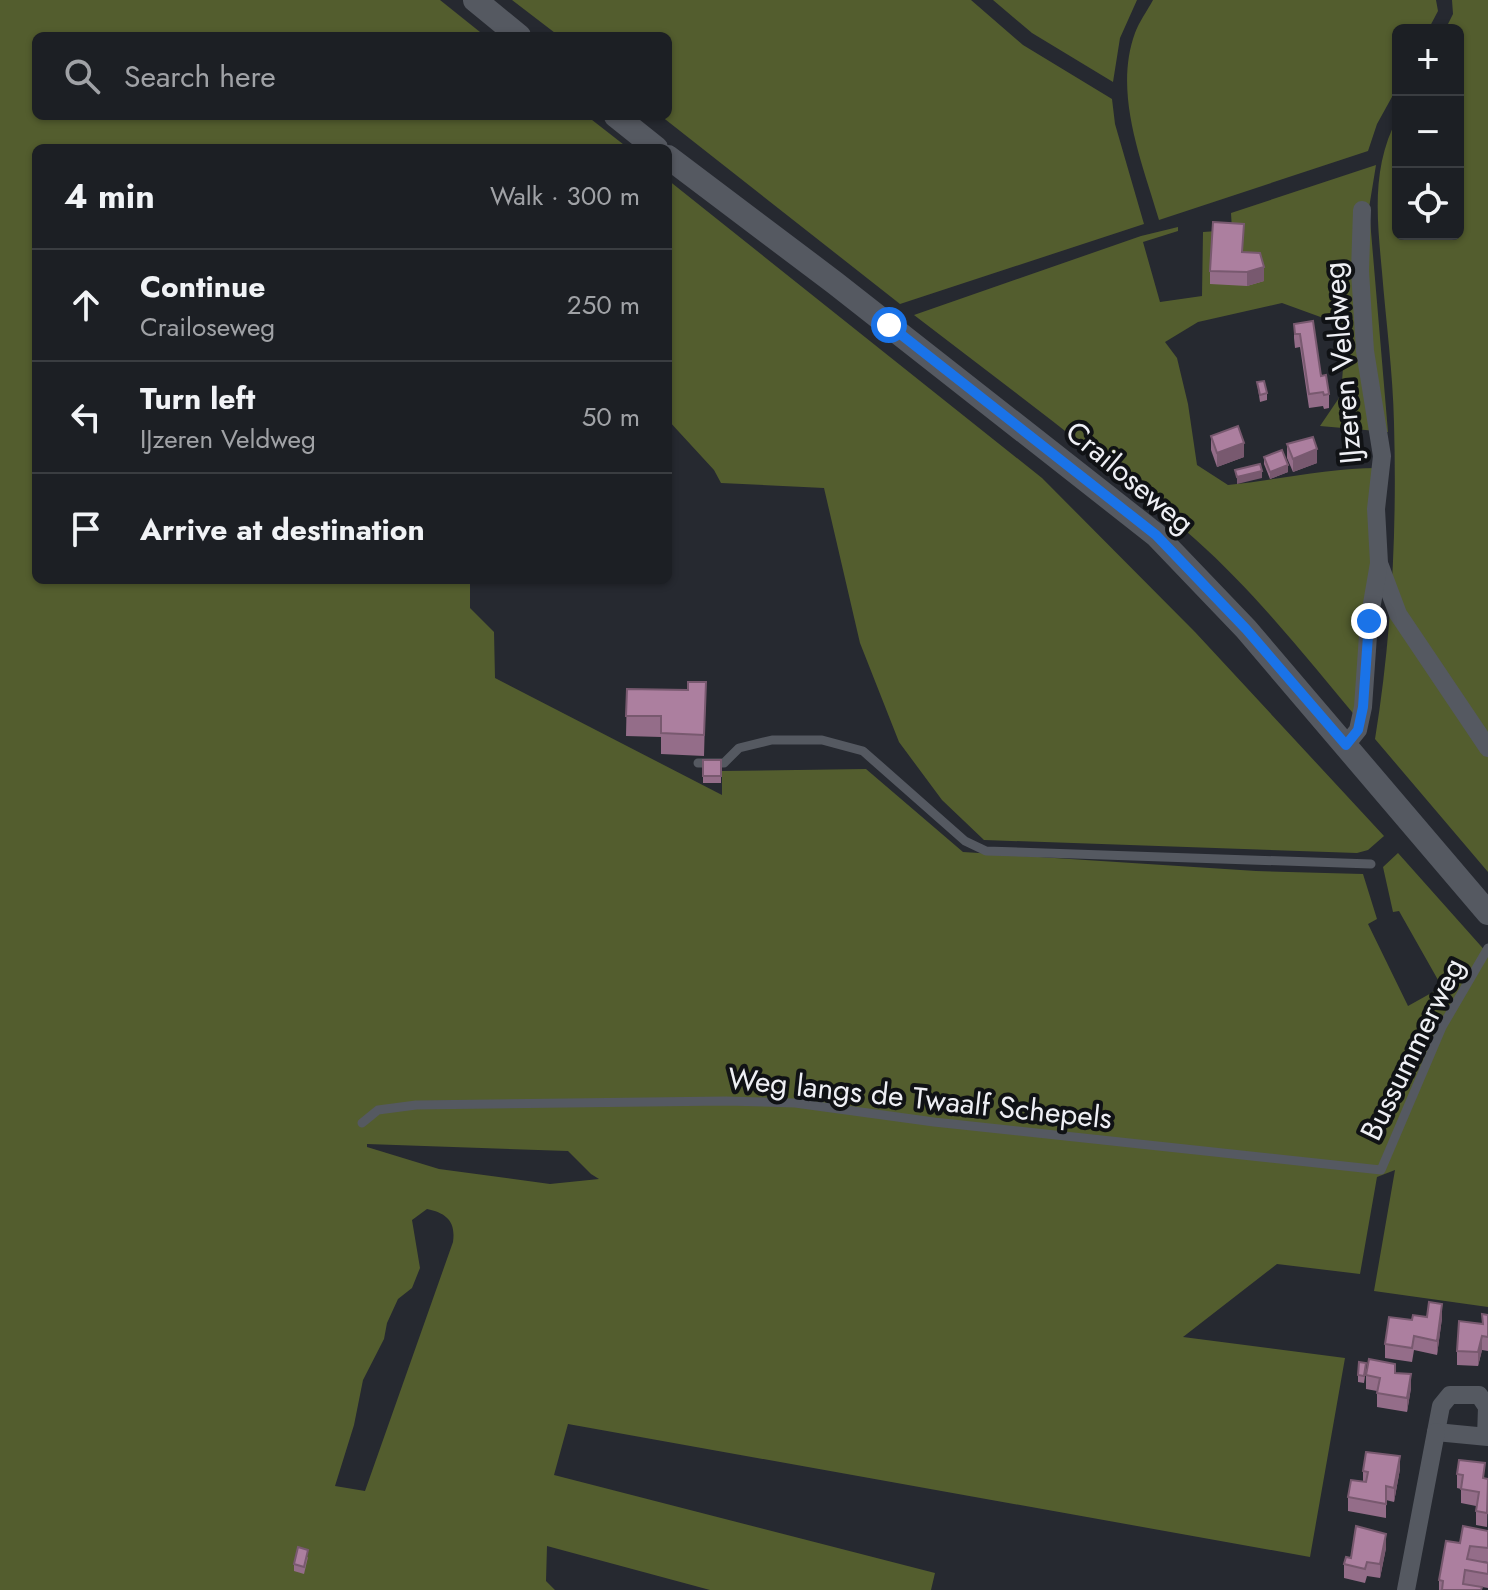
<!DOCTYPE html>
<meta charset="utf-8">
<style>
body{margin:0;font-family:Jost,sans-serif;background:#292c31;color:#f1f3f6}
.controls{position:absolute;right:24px;top:24px;display:grid;overflow:hidden;border-radius:12px;box-shadow:0 2px 6px #0004}
.controls button{width:72px;height:72px;display:grid;place-items:center;padding:0;border:0;border-bottom:2px solid #3a3d41;background:#1c1f24;color:#f1f3f6;font:40px sans-serif}
.stop{position:absolute;width:24px;height:24px;margin:-18px;border:6px solid #1a73e8;border-radius:50%;background:#fff}
.stop.end{background:#1a73e8;border-color:#fff;box-shadow:0 2px 8px #0008}
.list{margin:0;padding:0;list-style:none}
h2{display:flex;justify-content:space-between;align-items:center;height:104px;margin:0;padding:0 32px;font-size:34px}
h2 small{font-size:26px;font-weight:400;color:#a0a2a6}
.list li{display:grid;grid-template-columns:52px 1fr auto;gap:24px;align-items:center;box-sizing:border-box;height:112px;padding:0 32px;border-top:2px solid #3a3d41}
.list b{display:block;font-size:30px;white-space:nowrap}
.list p{margin:0;font-size:26px;white-space:nowrap;color:#a0a2a6}
.list em{font-size:26px;font-style:normal;color:#a0a2a6}
.icon{flex:none;width:44px;height:44px;fill:none;stroke:currentColor;stroke-width:2;stroke-linecap:round;stroke-linejoin:round}
.map{position:relative;flex:none;width:1488px;height:1590px;overflow:hidden}
.search{position:absolute;background:#1c1f24;box-shadow:0 2px 6px #0004;left:32px;top:32px;width:640px;height:88px;display:flex;align-items:center;gap:20px;box-sizing:border-box;padding:0 28px;border-radius:12px;color:#a0a2a6;font-size:30px}
.panel{position:absolute;background:#1c1f24;box-shadow:0 2px 6px #0004;left:32px;top:144px;width:640px;height:440px;border-radius:12px}
.map>svg:first-child{display:block}
.forest{fill:#535d2e;fill-rule:evenodd}
.lines{fill:none;stroke-linecap:round;stroke-linejoin:round}
.lane{stroke:#555961;stroke-width:9}
.street{stroke:#555961;stroke-width:18}
.secondary{stroke:#555961;stroke-width:24}
.wall{fill:#946d89}
.shaded-wall{fill:#78596f}
.building{fill:#ac7f9f;stroke:#78596f;stroke-width:2}
.route{stroke:#1a73e8;stroke-width:10}
.labels{text-anchor:middle;dominant-baseline:central;stroke-width:8;stroke-linejoin:round;paint-order:stroke}
.street-label{font-size:30px;fill:#eeeff4;stroke:#101215}
</style>
<div class="map">
<svg width="1488" height="1590" viewBox="0 0 1488 1590">
<rect width="100%" height="100%" fill="#262930"/>
<g class="forest">
<path d="M 0,0 L 440,0 L 485,36 L 36,36 L 36,116 L 587,116 L 628,148 L 36,148 L 36,580 L 470,580 L 470,608 L 494,632 L 495,678 L 722,795 L 722,771 L 866,769 L 963,852 L 1256,871 L 1363,874 L 1377,919 L 1368,924 L 1408,1006 L 1442,987 L 1399,911 L 1393,912 L 1383,867 L 1398,853 L 1488,954 L 1488,1307 L 1374,1291 L 1395,1170 L 1377,1177 L 1360,1274 L 1277,1264 L 1183,1337 L 1345,1358 L 1310,1557 L 568,1424 L 554,1475 L 935,1573 L 931,1590 L 710,1590 L 547,1546 L 546,1581 L 555,1590 L 0,1590 ZM 367,1144 L 568,1151 L 591,1174 L 599,1179 L 550,1184 L 439,1169 L 367,1147 ZM 427,1209 C 446,1213 456,1221 453,1242 L 365,1491 L 335,1486 L 354,1425 L 363,1380 L 384,1339 L 387,1323 L 398,1299 L 412,1288 L 420,1268 L 412,1220 Z"/>
<path d="M 512,0 L 971,0 L 1023,45 L 1112,99 L 1115,124 L 1144,224 L 900,304 L 661,116 L 668,116 L 668,36 L 559,36 Z"/>
<path d="M 993,0 L 1137,0 L 1120,38 L 1113,82 L 1032,33 Z"/>
<path d="M 1153,0 L 1436,0 L 1438,11 L 1428,30 L 1398,30 L 1398,86 L 1377,124 L 1368,151 L 1159,220 C 1142,162 1113,93 1135,33 C 1139,22 1147,11 1153,0 Z"/>
<path d="M 1452,0 L 1488,0 L 1488,872 L 1375,739 C 1392,635 1397,528 1394,423 C 1393,373 1386,322 1382,272 C 1377,218 1371,167 1398,117 L 1398,234 L 1458,234 L 1458,30 L 1445,30 L 1453,14 Z"/>
<path d="M 1376,165 L 1369,208 L 1388,432 L 1320,426 L 1341,395 L 1345,341 L 1337,323 L 1282,303 L 1198,322 L 1165,342 L 1177,358 L 1188,404 L 1197,465 L 1228,485 C 1278,480 1328,468 1379,468 L 1362,724 C 1309,661 1257,594 1195,539 C 1106,459 1009,388 914,315 L 1141,236 L 1178,227 L 1178,231 L 1143,242 L 1160,302 L 1202,296 L 1203,232 L 1232,230 L 1231,213 Z"/>
<path d="M 668,180 L 1042,478 L 1195,632 L 1384,836 L 1368,850 L 1357,853 L 984,840 L 942,800 L 899,742 L 860,643 L 824,488 L 721,483 L 714,470 L 668,420 Z"/>
</g>
<g class="lines">
<g class="lane">
<path d="M 698,763 L 724,763 L 739,748 L 772,740 L 822,740 L 863,751 L 965,841 L 986,851 L 1371,864"/>
<path d="M 362,1123 L 378,1110 L 416,1105 L 726,1101 L 795,1103 L 934,1122 L 1381,1170 L 1442,1027 L 1488,948"/>
</g>
<g class="street">
<path d="M 1380,566 L 1398,614 L 1488,748"/>
<path d="M 1346,745 L 1358,730 L 1363,707 L 1369,621 L 1379,563 L 1376,509 L 1382,456 L 1365,351 L 1360,271 L 1362,210"/>
<path d="M 1486,1437 L 1487,1407 L 1479,1395 L 1450,1395 L 1441,1406 L 1436,1432 L 1488,1437"/>
<path d="M 1406,1590 L 1436,1432"/>
</g>
<g class="secondary">
<path d="M 475,0 L 519,36"/>
<path d="M 616,116 L 656,148"/>
<path d="M 668,157 L 835,283 L 1156,535 L 1246,629 L 1488,913"/>
</g>
</g>
<g class="wall">
<path d="M 1243,252 L 1264,281 L 1247,286 L 1210,284 L 1210,271 Z"/>
<path d="M 1313,321 L 1321,376 L 1329,394 L 1329,408 L 1324,409 L 1323,406 L 1309,408 L 1300,347 L 1295,348 L 1294,338 L 1294,324 Z"/>
<path d="M 1257,382 L 1267,393 L 1267,400 L 1260,402 Z"/>
<path d="M 1211,436 L 1244,457 L 1217,467 L 1211,450 Z"/>
<path d="M 1287,444 L 1317,463 L 1293,472 L 1287,458 Z"/>
<path d="M 1264,457 L 1288,472 L 1270,479 L 1264,464 Z"/>
<path d="M 706,682 L 704,756 L 661,754 L 661,737 L 626,736 L 627,689 L 688,690 Z"/>
<rect x="703" y="760" width="18" height="23"/>
<path d="M 1482,1314 L 1488,1315 L 1488,1351 L 1482,1350 L 1478,1366 L 1457,1365 L 1457,1351 L 1482,1324 Z"/>
<path d="M 1427,1317 L 1442,1318 L 1437,1355 L 1414,1350 L 1412,1362 L 1385,1358 L 1385,1344 L 1412,1320 Z"/>
<path d="M 1366,1370 L 1364,1383 L 1358,1382 L 1358,1375 Z"/>
<path d="M 1395,1373 L 1411,1388 L 1407,1412 L 1377,1407 L 1377,1391 L 1366,1389 L 1366,1375 Z"/>
<path d="M 1400,1469 L 1394,1502 L 1386,1500 L 1386,1518 L 1348,1511 L 1348,1497 L 1363,1482 L 1363,1471 Z"/>
<path d="M 1457,1474 L 1488,1479 L 1487,1527 L 1476,1525 L 1476,1506 L 1461,1503 L 1461,1489 L 1457,1488 Z"/>
<path d="M 1488,1531 L 1488,1562 L 1469,1560 L 1488,1563 L 1488,1588 L 1465,1584 L 1482,1587 L 1439,1590 L 1439,1580 L 1460,1543 Z"/>
<path d="M 1386,1548 L 1380,1578 L 1367,1576 L 1365,1583 L 1344,1578 L 1344,1564 L 1351,1558 Z"/>
<path d="M 308,1557 L 304,1574 L 294,1571 L 294,1564 Z"/>
</g>
<g class="shaded-wall">
<path d="M 1264,267 L 1264,281 L 1247,286 L 1247,272 Z"/>
<path d="M 1244,443 L 1244,457 L 1217,467 L 1217,453 Z"/>
<path d="M 1317,449 L 1317,463 L 1293,472 L 1293,459 Z"/>
<path d="M 1288,465 L 1288,472 L 1270,479 L 1270,472 Z"/>
<path d="M 1262,471 L 1262,478 L 1237,484 L 1237,477 Z"/>
<path d="M 1442,1304 L 1442,1318 L 1437,1355 L 1437,1341 Z"/>
<path d="M 1482,1336 L 1482,1350 L 1478,1366 L 1478,1352 Z"/>
<path d="M 1411,1374 L 1411,1388 L 1407,1412 L 1407,1398 Z"/>
<path d="M 1400,1456 L 1400,1469 L 1394,1502 L 1394,1488 Z"/>
<path d="M 1386,1534 L 1386,1548 L 1380,1578 L 1380,1564 Z"/>
</g>
<g class="building">
<path d="M 1213,222 L 1244,224 L 1242,252 L 1260,253 L 1264,267 L 1247,272 L 1210,271 Z"/>
<path d="M 1313,321 L 1321,376 L 1326,375 L 1329,394 L 1324,395 L 1323,392 L 1309,394 L 1300,334 L 1295,334 L 1294,324 Z"/>
<path d="M 1264,381 L 1267,393 L 1260,395 L 1257,382 Z"/>
<path d="M 1238,426 L 1244,443 L 1217,453 L 1211,436 Z"/>
<path d="M 1313,437 L 1317,449 L 1293,459 L 1287,444 Z"/>
<path d="M 1282,450 L 1288,465 L 1270,472 L 1264,457 Z"/>
<path d="M 1260,464 L 1262,471 L 1237,477 L 1235,470 Z"/>
<path d="M 688,682 L 706,682 L 704,735 L 661,733 L 661,716 L 626,716 L 627,689 L 688,690 Z"/>
<rect x="703" y="760" width="18" height="16"/>
<path d="M 1429,1302 L 1442,1304 L 1437,1341 L 1414,1336 L 1412,1348 L 1385,1344 L 1389,1317 L 1412,1320 L 1413,1315 L 1427,1317 Z"/>
<path d="M 1482,1314 L 1488,1315 L 1488,1337 L 1482,1336 L 1478,1352 L 1457,1351 L 1459,1321 L 1483,1324 Z"/>
<path d="M 1369,1359 L 1395,1364 L 1395,1373 L 1411,1374 L 1407,1398 L 1377,1393 L 1380,1378 L 1366,1375 Z"/>
<path d="M 1359,1362 L 1366,1363 L 1364,1376 L 1358,1375 Z"/>
<path d="M 1366,1452 L 1400,1456 L 1394,1488 L 1386,1486 L 1386,1504 L 1348,1497 L 1351,1480 L 1366,1482 L 1368,1472 L 1363,1471 Z"/>
<path d="M 1459,1460 L 1485,1463 L 1483,1478 L 1488,1479 L 1487,1513 L 1476,1511 L 1479,1492 L 1461,1489 L 1463,1475 L 1457,1474 Z"/>
<path d="M 1356,1526 L 1386,1534 L 1380,1564 L 1367,1562 L 1365,1569 L 1344,1564 L 1346,1557 L 1351,1558 Z"/>
<path d="M 1463,1526 L 1488,1531 L 1488,1548 L 1470,1546 L 1467,1559 L 1488,1563 L 1488,1574 L 1465,1570 L 1463,1584 L 1482,1587 L 1481,1590 L 1442,1590 L 1443,1581 L 1439,1580 L 1446,1541 L 1460,1543 Z"/>
<path d="M 298,1547 L 308,1550 L 304,1567 L 294,1564 Z"/>
</g>
<g class="lines">
<path class="route" d="M 889,325 L 1156,535 L 1246,629 L 1346,745 L 1358,730 L 1363,707 L 1369,621"/>
</g>
<g class="labels">
<g class="street-label">
<text transform="translate(1342 363) rotate(-95)">IJzeren Veldweg</text>
<text transform="translate(1130 477) rotate(40)">Crailoseweg</text>
<text transform="translate(1412 1049) rotate(-64)">Bussummerweg</text>
<text transform="translate(920 1098) rotate(6)">Weg langs de Twaalf Schepels</text>
</g>
</g>
</svg>
<div class="controls">
<button>+</button>
<button>−</button>
<button><svg class="icon" aria-label="locate" viewBox="0 0 24 24"><circle cx="12" cy="12" r="6"/><path d="M12 2v4M12 18v4M2 12h4M18 12h4"/></svg></button>
</div>
<div class="stop" style="left:889px;top:325px"></div>
<div class="stop end" style="left:1369px;top:621px"></div>
<div class="search"><svg class="icon" aria-label="search" viewBox="0 0 24 24"><circle cx="10" cy="10" r="6"/><path d="M15 15l6 6"/></svg>Search here</div>
<section class="panel">
<h2>4 min<small>Walk · 300 m</small></h2>
<ul class="list">
<li><svg class="icon" aria-label="ahead" viewBox="0 0 24 24"><path d="M12 20V5M6 11l6-6 6 6"/></svg><div><b>Continue</b><p>Crailoseweg</p></div><em>250 m</em></li>
<li><svg class="icon" aria-label="left" viewBox="0 0 24 24"><path d="M17 20v-9H6M10 6l-5 5 5 5"/></svg><div><b>Turn left</b><p>IJzeren Veldweg</p></div><em>50 m</em></li>
<li><svg class="icon" aria-label="arrive" viewBox="0 0 24 24"><path d="M6 21V4h12l-3 4 3 4H6"/></svg><div><b>Arrive at destination</b></div></li>
</ul>
</section>
</div>
